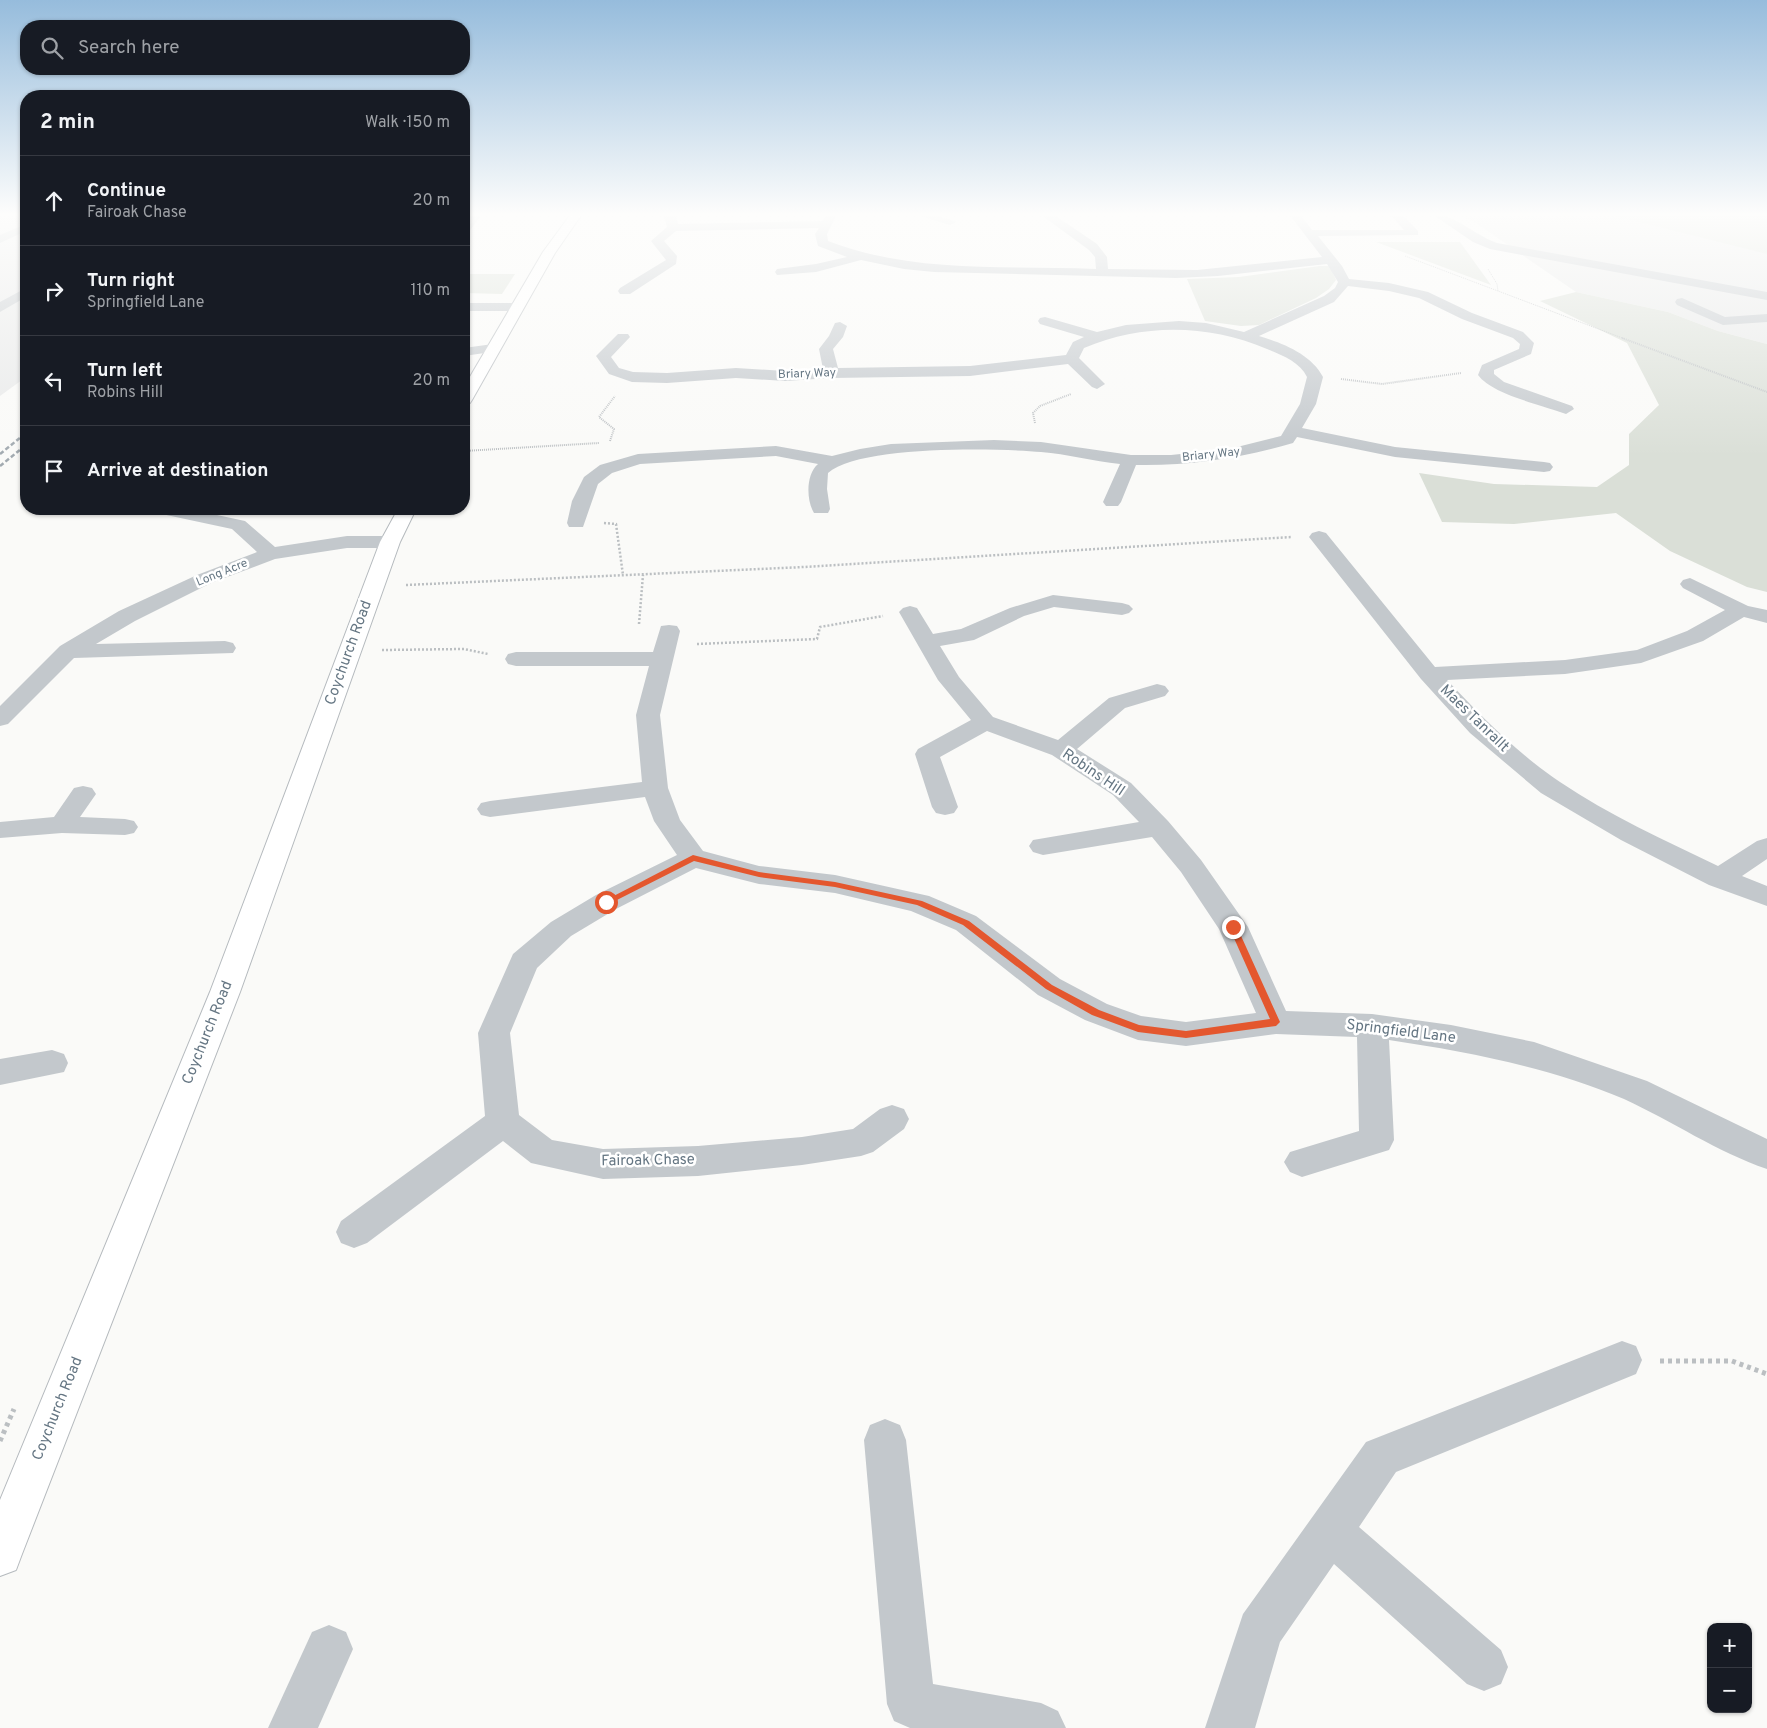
<!DOCTYPE html>
<meta charset="utf-8">
<style>
body{margin:0;font-family:Overpass,sans-serif;background:#242831;color:#f1f3f6}
.controls{position:absolute;right:15px;bottom:15px;display:grid;overflow:hidden;border-radius:10px;box-shadow:0 1px 4px #0004}
.controls button{width:45px;height:45px;display:grid;place-items:center;padding:0;border:0;border-bottom:1px solid #363941;background:#171b24;color:#f1f3f6;font:25px sans-serif}
.stop{position:absolute;width:15px;height:15px;margin:-11px;border:4px solid #e4572e;border-radius:50%;background:#fff}
.stop.end{background:#e4572e;border-color:#fff;box-shadow:0 1px 5px #0008}
.list{margin:0;padding:0;list-style:none}
h2{display:flex;justify-content:space-between;align-items:center;height:65px;margin:0;padding:0 20px;font-size:21px}
h2 small{font-size:16px;font-weight:400;color:#9ea1a6}
.list li{display:grid;grid-template-columns:32px 1fr auto;gap:15px;align-items:center;box-sizing:border-box;height:90px;padding:0 20px;border-top:1px solid #363941}
.list b{display:block;font-size:19px;white-space:nowrap}
.list p{margin:0;font-size:16px;white-space:nowrap;color:#9ea1a6}
.list em{font-size:16px;font-style:normal;color:#9ea1a6}
.icon{flex:none;width:28px;height:28px;fill:none;stroke:currentColor;stroke-width:2;stroke-linecap:round;stroke-linejoin:round}
.map{position:relative;flex:none;width:1767px;height:1728px;overflow:hidden}
.search{position:absolute;background:#171b24;box-shadow:0 1px 4px #0004;left:20px;top:20px;width:450px;height:55px;display:flex;align-items:center;gap:12px;box-sizing:border-box;padding:0 18px;border-radius:20px;color:#9ea1a6;font-size:19px}
.panel{position:absolute;background:#171b24;box-shadow:0 1px 4px #0004;left:20px;top:90px;width:450px;height:425px;border-radius:20px}
.map>svg:first-child{display:block}
.built{fill:#e8e9e9}
.green{fill:#dadfd7}
.lines{fill:none;stroke-linecap:round;stroke-linejoin:round}
.major-casing{stroke:#b5babe;stroke-width:2}
.path-far3{stroke:#bbbfc2;stroke-width:1;stroke-dasharray:1 1;stroke-linecap:butt}
.path-far2{stroke:#bbbfc2;stroke-width:2;stroke-dasharray:1 1;stroke-linecap:butt}
.path-far1{stroke:#bbbfc2;stroke-width:2.5;stroke-dasharray:2 2;stroke-linecap:butt}
.path{stroke:#bbbfc2;stroke-width:5;stroke-dasharray:4 4;stroke-linecap:butt}
.minor{fill:#c3c8cc;fill-rule:evenodd}
.major{fill:#fff;fill-rule:evenodd}
.rail{stroke:#a2aab0;stroke-width:2.5;stroke-dasharray:4.5 2.5;stroke-linecap:butt}
.route{fill:#e4572e}
.labels{text-anchor:middle;dominant-baseline:central;stroke-width:5;stroke-linejoin:round;paint-order:stroke}
.far-street-label{font-size:12px;fill:#657683;stroke:#fff}
.street-label{font-size:15px;fill:#657683;stroke:#fff}
</style>
<div class="map">
<svg width="1767" height="1728" viewBox="0 0 1767 1728">
<rect width="100%" height="100%" fill="#fafaf8"/>
<g class="built">
<path d="M 0,214 L 26,214 L 26,377 L 0,396 Z"/>
<path d="M 1454,214 L 1767,214 L 1767,344 L 1718,331 L 1668,312 L 1576,292 L 1473,221 Z"/>
</g>
<g class="green">
<path d="M 1607,214 L 1757,214 L 1767,216 L 1767,254 Z"/>
<path d="M 1376,242 L 1460,242 L 1491,285 Z"/>
<path d="M 1320,266 L 1330,266 L 1336,280 L 1329,289 L 1316,298 L 1259,325 L 1241,326 L 1205,321 L 1187,279 L 1239,277 Z"/>
<path d="M 464,274 L 515,274 L 502,294 L 464,293 Z"/>
<path d="M 1576,292 L 1668,312 L 1718,331 L 1767,344 L 1767,592 L 1747,587 L 1670,551 L 1616,513 L 1514,524 L 1442,522 L 1419,473 L 1494,484 L 1597,487 L 1629,465 L 1629,434 L 1659,405 L 1627,343 L 1540,301 Z"/>
</g>
<g class="lines">
<defs>
<g id="major">
<path d="M 571,214 L 582,214 L 555,253 L 472,400 L 470,403 L 464,405 L 464,387 L 543,252 Z"/>
<path d="M 398,509 L 416,509 L 400,542 L 240,992 L 22,1554 L 16,1570 L 0,1576 L 0,1500 L 210,992 L 380,542 Z"/>
</g>
</defs>
<use href="#major" class="major-casing"/>
<g class="path-far3">
<path d="M 1405,256 L 1498,291"/>
<path d="M 1488,269 L 1497,284 L 1498,291 L 1625,339"/>
</g>
<g class="path-far2">
<path d="M 1622,338 L 1767,392"/>
<path d="M 1341,379 L 1382,384 L 1461,373"/>
<path d="M 1035,423 L 1033,413 L 1040,406 L 1071,394"/>
<path d="M 610,441 L 614,429 L 599,417 L 615,396"/>
<path d="M 464,451 L 599,443"/>
</g>
<g class="path-far1">
<path d="M 604,523 L 616,524 L 623,575"/>
<path d="M 406,585 L 804,567 L 1291,537"/>
<path d="M 639,624 L 643,575"/>
<path d="M 697,644 L 817,639 L 820,627 L 883,616"/>
<path d="M 382,650 L 464,649 L 488,654"/>
</g>
<g class="path">
<path d="M 1660,1361 L 1732,1361 L 1767,1374"/>
<path d="M 0,1441 L 14,1409"/>
</g>
<g class="minor">
<path d="M 471,214 L 482,214 L 468,233 L 464,234 L 464,224 Z"/>
<path d="M 667,214 L 679,214 L 676,218 L 678,224 L 823,221 L 826,214 L 837,214 L 827,234 L 828,241 C 913,274 1006,265 1096,269 L 1095,257 L 1089,250 L 1040,214 L 1053,214 L 1097,244 L 1107,257 L 1108,269 L 1197,270 L 1322,257 L 1289,214 L 1300,214 L 1312,230 L 1404,230 L 1390,214 L 1402,214 L 1418,231 L 1418,235 L 1318,236 L 1342,266 L 1349,279 L 1389,283 L 1428,292 L 1472,313 L 1523,332 L 1534,343 L 1531,354 L 1494,370 L 1494,374 L 1504,382 L 1572,406 L 1574,409 L 1566,414 L 1560,412 C 1538,404 1492,394 1478,375 L 1482,365 L 1519,349 L 1520,344 L 1513,338 L 1462,319 L 1419,298 L 1389,291 L 1348,286 L 1334,302 L 1259,336 C 1282,343 1311,354 1323,377 L 1316,404 L 1302,428 L 1395,447 L 1544,462 L 1550,463 L 1553,467 L 1550,471 L 1544,472 L 1395,457 L 1297,437 L 1293,443 C 1242,458 1190,466 1136,465 L 1121,502 L 1118,506 L 1106,506 L 1103,502 L 1120,464 C 1093,461 1067,454 1041,452 C 998,448 859,445 828,473 L 827,489 L 830,509 L 828,513 L 814,513 C 806,500 806,474 818,464 L 776,456 L 640,464 L 612,473 L 598,484 L 583,527 L 569,527 L 567,523 L 572,501 L 584,477 L 600,465 L 638,454 L 776,446 L 832,456 L 860,449 L 891,444 L 994,440 L 1041,442 L 1131,455 L 1171,455 L 1229,449 L 1281,436 L 1300,404 L 1307,377 C 1300,362 1282,355 1267,349 C 1208,324 1143,323 1084,348 L 1079,358 L 1105,384 L 1097,389 L 1092,387 L 1068,364 L 970,376 L 831,378 L 785,381 L 736,378 L 667,383 L 632,382 L 609,374 L 596,356 L 618,334 L 628,334 L 630,337 L 611,357 L 619,368 L 633,372 L 667,373 L 736,368 L 785,371 L 823,369 L 819,349 L 829,336 L 835,323 L 840,322 L 847,326 L 843,337 L 833,349 L 838,368 L 970,366 L 1066,355 L 1073,342 L 1084,337 L 1040,324 L 1038,321 L 1040,318 L 1045,317 L 1097,332 L 1126,325 L 1179,321 L 1206,323 L 1244,332 L 1324,296 L 1335,288 L 1338,282 L 1327,264 L 1218,276 L 1176,278 L 934,272 L 904,269 L 861,260 L 816,272 L 777,275 L 775,272 L 777,269 L 816,264 L 847,257 L 818,246 L 815,234 L 819,228 L 676,231 L 664,241 L 677,256 L 676,264 L 630,294 L 620,294 L 618,291 L 620,288 L 666,260 L 651,241 L 667,227 L 664,217 Z"/>
<path d="M 914,214 L 933,214 L 956,222 L 950,225 Z"/>
<path d="M 1432,214 C 1455,214 1474,235 1497,243 L 1767,292 L 1767,300 L 1490,249 L 1473,242 Z"/>
<path d="M 26,224 L 26,231 L 0,243 L 0,235 Z"/>
<path d="M 26,288 L 26,297 L 0,312 L 0,302 Z"/>
<path d="M 1682,298 L 1725,317 L 1767,314 L 1767,322 L 1723,325 L 1677,305 L 1675,302 L 1677,299 Z"/>
<path d="M 464,303 L 517,303 L 524,307 L 517,311 L 464,311 Z"/>
<path d="M 493,344 L 500,348 L 498,351 L 464,356 L 464,348 Z"/>
<path d="M 155,509 L 189,509 L 245,521 L 275,547 L 347,536 L 390,536 L 397,538 L 400,542 L 397,546 L 390,548 L 347,548 L 275,559 L 211,583 L 135,621 L 96,644 L 225,641 L 233,643 L 236,648 L 233,653 L 74,658 L 8,724 L 0,726 L 0,706 L 60,646 L 119,611 L 197,575 L 257,552 L 232,529 L 157,513 Z"/>
<path d="M 1319,531 L 1326,533 L 1435,667 L 1565,660 L 1637,650 L 1687,631 L 1725,610 L 1683,588 L 1680,584 L 1683,580 L 1690,578 L 1748,606 L 1767,610 L 1767,623 L 1744,617 L 1703,641 L 1641,663 L 1565,674 L 1447,680 C 1481,716 1518,754 1560,782 C 1609,815 1664,840 1718,866 L 1757,841 L 1767,838 L 1767,859 L 1742,876 L 1767,886 L 1767,906 L 1709,885 L 1621,840 L 1541,793 L 1470,733 L 1421,679 L 1309,537 L 1312,533 Z"/>
<path d="M 1053,595 L 1122,603 L 1129,605 L 1133,609 L 1129,613 L 1122,615 L 1054,607 L 1024,616 L 974,640 L 940,646 L 959,677 L 993,717 L 1058,740 L 1109,698 L 1157,684 L 1165,686 L 1169,691 L 1165,696 L 1125,708 L 1077,749 L 1131,783 L 1168,821 L 1201,860 L 1248,927 L 1286,1011 L 1372,1014 L 1451,1025 L 1534,1042 L 1647,1081 L 1767,1139 L 1767,1169 C 1717,1152 1672,1121 1624,1099 C 1548,1067 1469,1052 1389,1040 L 1394,1140 L 1389,1150 L 1302,1177 L 1290,1172 L 1284,1162 L 1290,1152 L 1359,1131 L 1357,1037 L 1276,1034 L 1186,1046 L 1138,1040 L 1085,1020 L 1038,995 L 956,930 L 911,911 L 835,893 L 759,884 L 696,868 L 616,909 L 571,936 L 537,968 L 510,1033 L 519,1115 L 552,1140 L 603,1149 L 698,1146 L 802,1137 L 853,1129 L 880,1109 L 892,1105 L 904,1109 L 909,1119 L 904,1129 L 873,1152 L 861,1156 L 802,1165 L 698,1176 L 603,1179 L 531,1163 L 503,1141 L 367,1243 L 354,1248 L 341,1243 L 336,1232 L 341,1221 L 485,1116 L 478,1033 L 513,954 L 551,922 L 596,895 L 677,855 L 654,821 L 645,797 L 490,817 L 481,815 L 477,809 L 481,803 L 490,801 L 642,782 L 636,715 L 649,666 L 516,666 L 508,664 L 505,659 L 508,654 L 516,652 L 653,652 L 661,626 L 669,625 L 677,626 L 680,631 L 660,715 L 668,788 L 680,820 L 703,851 L 759,866 L 835,875 L 929,896 L 976,916 L 1060,979 L 1107,1004 L 1141,1016 L 1186,1022 L 1256,1013 L 1219,929 L 1181,872 L 1152,837 L 1043,855 L 1033,852 L 1029,846 L 1033,840 L 1139,822 L 1113,795 L 1052,755 L 987,731 L 940,757 L 958,807 L 954,813 L 945,815 L 936,813 L 932,807 L 915,754 L 918,749 L 971,720 L 938,680 L 899,612 L 903,608 L 910,606 L 917,608 L 933,634 L 961,629 L 1010,608 Z"/>
<path d="M 83,786 L 92,788 L 96,794 L 80,817 L 125,819 L 134,821 L 138,827 L 134,833 L 125,835 L 62,833 L 0,838 L 0,822 L 54,817 L 74,788 Z"/>
<path d="M 52,1050 L 64,1054 L 68,1063 L 64,1072 L 0,1085 L 0,1059 Z"/>
<path d="M 1622,1341 L 1636,1346 L 1642,1360 L 1636,1374 L 1396,1472 L 1359,1527 L 1501,1650 L 1508,1667 L 1501,1684 L 1484,1691 L 1467,1684 L 1334,1564 L 1280,1642 L 1255,1728 L 1205,1728 L 1243,1614 L 1366,1442 Z"/>
<path d="M 885,1419 L 900,1425 L 906,1440 L 933,1684 L 1041,1703 L 1058,1711 L 1066,1728 L 910,1728 L 894,1721 L 887,1704 L 864,1440 L 870,1425 Z"/>
<path d="M 329,1625 L 346,1632 L 353,1649 L 318,1728 L 268,1728 L 312,1632 Z"/>
</g>
<use href="#major" class="major"/>
<g class="rail">
<path d="M 0,454 L 26,433"/>
<path d="M 0,466 L 26,445"/>
</g>
</g>
<linearGradient id="sky" x2="0" y2="1"><stop stop-color="#96bcdc"/><stop offset="0.47" stop-color="#fdfdfc"/><stop offset="1" stop-color="#fdfdfc" stop-opacity="0"/></linearGradient>
<rect width="1767" height="456" fill="url(#sky)"/>
<path class="route" d="M 693,855 L 759,872 L 835,882 L 922,901 L 969,921 L 1052,985 L 1099,1010 L 1139,1025 L 1186,1031 L 1270,1019 L 1229,927 L 1233,924 L 1237,927 L 1280,1022 L 1276,1026 L 1186,1038 L 1138,1032 L 1092,1015 L 1046,989 L 963,925 L 917,905 L 835,887 L 759,877 L 694,861 L 609,904 L 602,902 Z"/>
<g class="labels">
<g class="far-street-label">
<text transform="translate(807 374) rotate(-2)">Briary Way</text>
<text transform="translate(1211 455) rotate(-6)">Briary Way</text>
<text transform="translate(222 573) rotate(-22)">Long Acre</text>
</g>
<g class="street-label">
<text transform="translate(349 653) rotate(-70)">Coychurch Road</text>
<text transform="translate(1474 719) rotate(44)">Maes Tanrallt</text>
<text transform="translate(1093 773) rotate(34)">Robins Hill</text>
<text transform="translate(1401 1032) rotate(7)">Springfield Lane</text>
<text transform="translate(208 1033) rotate(-68)">Coychurch Road</text>
<text transform="translate(648 1161) rotate(-1)">Fairoak Chase</text>
<text transform="translate(58 1409) rotate(-68)">Coychurch Road</text>
</g>
</g>
</svg>
<div class="controls">
<button>+</button>
<button>−</button>
</div>
<div class="stop" style="left:606px;top:902px"></div>
<div class="stop end" style="left:1233px;top:927px"></div>
<div class="search"><svg class="icon" aria-label="search" viewBox="0 0 24 24"><circle cx="10" cy="10" r="6"/><path d="M15 15l6 6"/></svg>Search here</div>
<section class="panel">
<h2>2 min<small>Walk · 150 m</small></h2>
<ul class="list">
<li><svg class="icon" aria-label="ahead" viewBox="0 0 24 24"><path d="M12 20V5M6 11l6-6 6 6"/></svg><div><b>Continue</b><p>Fairoak Chase</p></div><em>20 m</em></li>
<li><svg class="icon" aria-label="right" viewBox="0 0 24 24"><path d="M7 20v-9h11M14 6l5 5-5 5"/></svg><div><b>Turn right</b><p>Springfield Lane</p></div><em>110 m</em></li>
<li><svg class="icon" aria-label="left" viewBox="0 0 24 24"><path d="M17 20v-9H6M10 6l-5 5 5 5"/></svg><div><b>Turn left</b><p>Robins Hill</p></div><em>20 m</em></li>
<li><svg class="icon" aria-label="arrive" viewBox="0 0 24 24"><path d="M6 21V4h12l-3 4 3 4H6"/></svg><div><b>Arrive at destination</b></div></li>
</ul>
</section>
</div>
